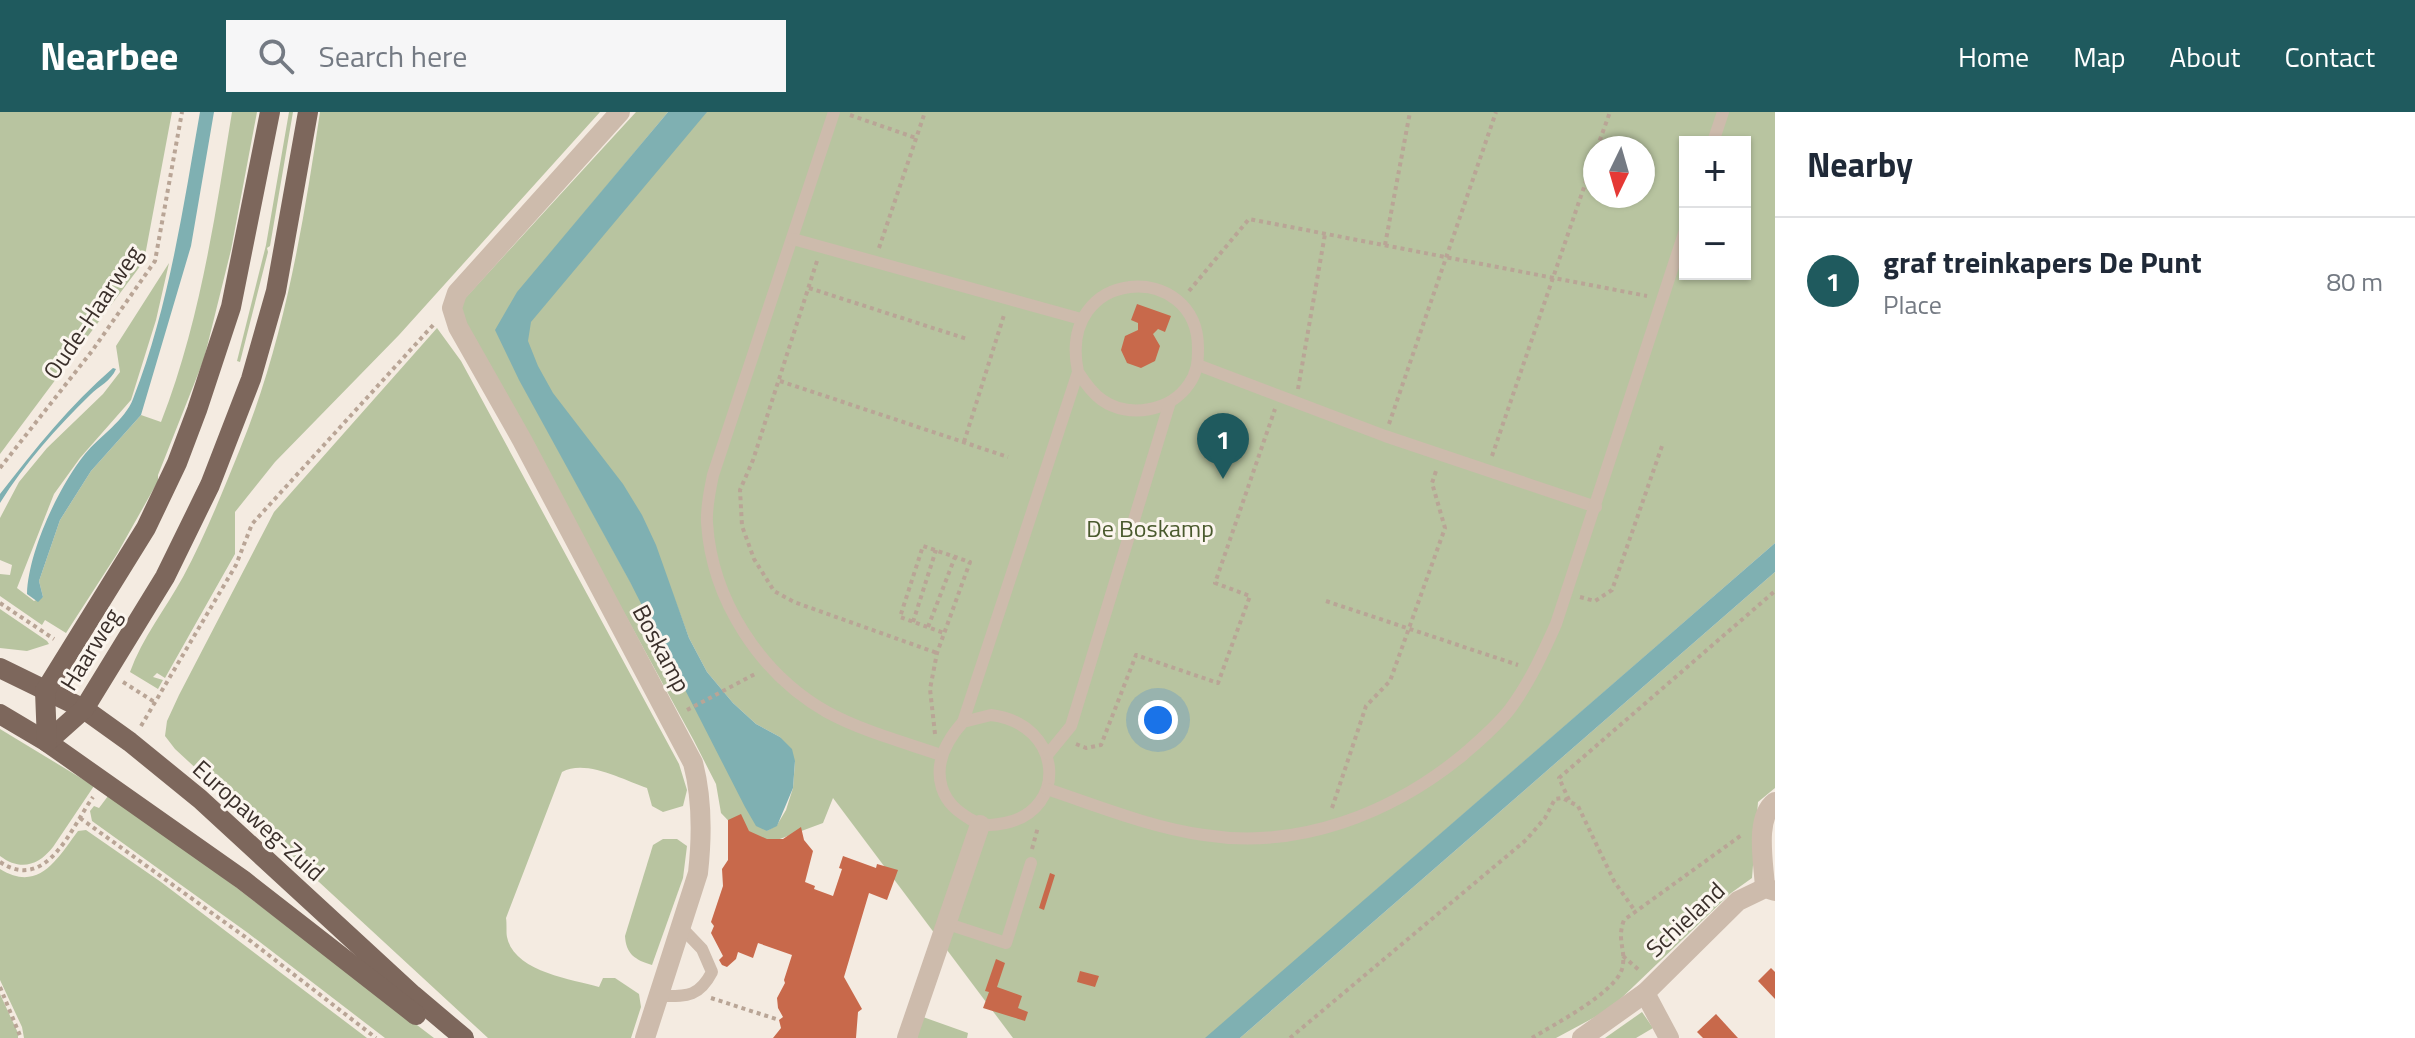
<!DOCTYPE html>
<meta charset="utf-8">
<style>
body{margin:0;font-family:"Titillium Web",sans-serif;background:#f6f6f7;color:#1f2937}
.controls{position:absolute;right:24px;top:24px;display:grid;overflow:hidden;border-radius:0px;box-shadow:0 2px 6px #0004}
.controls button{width:72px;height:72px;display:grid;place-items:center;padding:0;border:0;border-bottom:2px solid #e0e1e3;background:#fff;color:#1f2937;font:40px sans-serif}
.compass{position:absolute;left:1583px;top:24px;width:72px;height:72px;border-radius:50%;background:#fff;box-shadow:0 2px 6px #0004;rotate:185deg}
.you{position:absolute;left:1158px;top:608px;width:28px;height:28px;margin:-20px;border:6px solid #fff;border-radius:50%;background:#1a73e8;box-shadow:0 0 0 12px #1a73e833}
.badge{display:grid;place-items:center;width:52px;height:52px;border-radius:50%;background:#1f5a5e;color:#fff;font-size:26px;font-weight:700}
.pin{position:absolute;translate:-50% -66px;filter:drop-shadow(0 2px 4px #0008)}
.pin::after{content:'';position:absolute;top:42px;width:28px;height:24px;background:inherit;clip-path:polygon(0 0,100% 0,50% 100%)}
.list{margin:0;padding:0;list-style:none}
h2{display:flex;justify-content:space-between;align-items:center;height:104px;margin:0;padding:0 32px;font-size:34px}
h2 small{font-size:26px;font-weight:400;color:#747a83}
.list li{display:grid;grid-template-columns:52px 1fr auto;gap:24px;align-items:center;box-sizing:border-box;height:128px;padding:0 32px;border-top:2px solid #e0e1e3}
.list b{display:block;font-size:30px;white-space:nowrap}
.list p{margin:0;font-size:26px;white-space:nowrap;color:#747a83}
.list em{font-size:26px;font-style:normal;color:#747a83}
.icon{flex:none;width:44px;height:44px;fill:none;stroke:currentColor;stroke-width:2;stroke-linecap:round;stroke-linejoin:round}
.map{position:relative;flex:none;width:1775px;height:926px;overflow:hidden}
header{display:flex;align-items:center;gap:48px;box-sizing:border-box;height:112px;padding:0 40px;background:#1f5a5e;color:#fff}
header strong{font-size:38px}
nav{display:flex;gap:44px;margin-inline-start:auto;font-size:28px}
.search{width:560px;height:72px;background:#f6f6f7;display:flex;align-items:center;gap:20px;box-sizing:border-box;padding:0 28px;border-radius:0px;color:#747a83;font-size:30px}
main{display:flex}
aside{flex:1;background:#fff}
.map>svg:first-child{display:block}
.green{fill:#b8c4a0;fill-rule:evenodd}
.water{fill:#7fb0b2}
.building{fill:#c8694b}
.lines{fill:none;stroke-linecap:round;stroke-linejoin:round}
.path{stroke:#b9a596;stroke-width:4;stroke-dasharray:4 4;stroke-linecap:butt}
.service{stroke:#cdbbac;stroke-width:12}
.minor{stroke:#cdbbac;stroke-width:20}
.primary{stroke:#7d675c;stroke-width:20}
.labels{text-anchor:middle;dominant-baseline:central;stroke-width:6;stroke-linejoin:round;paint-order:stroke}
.street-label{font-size:24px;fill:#3b302b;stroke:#fbf5ee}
.park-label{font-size:24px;fill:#4a5a2e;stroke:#fbf5ee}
</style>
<header>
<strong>Nearbee</strong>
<div class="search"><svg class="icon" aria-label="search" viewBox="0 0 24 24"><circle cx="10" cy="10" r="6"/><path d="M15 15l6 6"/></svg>Search here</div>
<nav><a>Home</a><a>Map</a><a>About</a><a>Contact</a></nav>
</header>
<main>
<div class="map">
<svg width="1775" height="926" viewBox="0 0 1775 926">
<rect width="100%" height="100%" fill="#f4ebe1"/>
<g class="green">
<path d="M 0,0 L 172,0 L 144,149 L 0,342 Z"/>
<path d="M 232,0 L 257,0 L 231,138 L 204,247 L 158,363 L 158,369 L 117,442 L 66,521 L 45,508 L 42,513 L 0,484 L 0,462 L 10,463 L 12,453 L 0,448 L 0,406 L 19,370 L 47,336 L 103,282 L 120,260 L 116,234 L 169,151 L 156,208 L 131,288 L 80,346 L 54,382 L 17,476 L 34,489 L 43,485 L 39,469 L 60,408 L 91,359 L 141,303 L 161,310 C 200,210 215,105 232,0 Z"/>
<path d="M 289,0 L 293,0 L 270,134 L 267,136 L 268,140 L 240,250 L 237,249 L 266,133 Z"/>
<path d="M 320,0 L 600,0 L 399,223 L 275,350 L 235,400 L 235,442 L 165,566 L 157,561 L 153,565 L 163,568 L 158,577 L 130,560 C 142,526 166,496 183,465 C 205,424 223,379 240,337 C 284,229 303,115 320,0 Z"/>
<path d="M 636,0 L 668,0 L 530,166 L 686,0 L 1775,0 L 1775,431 L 1367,786 L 1228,926 L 1013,926 L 833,686 L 823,711 L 769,731 L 747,728 L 721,701 L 716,672 L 693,627 L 457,195 ZM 1685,30 L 1745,30 L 1745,162 L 1685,162 ZM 1595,36 L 1643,36 L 1643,84 L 1595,84 ZM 522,272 L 666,464 L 689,526 L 707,560 L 733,591 L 756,612 L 780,625 L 795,650 L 793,676 L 786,698 L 777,713 L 767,719 Z"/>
<path d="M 437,216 L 461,249 L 679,652 L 687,678 L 683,694 L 663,700 L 652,694 L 647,676 C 623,668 586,647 562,660 L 506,806 C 507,812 506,820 507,825 C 514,860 571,867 599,875 L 603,866 L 615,866 L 639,882 L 641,895 L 631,926 L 488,926 L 175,637 L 165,624 L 167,609 L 179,583 L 274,400 Z"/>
<path d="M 1775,460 L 1775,676 L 1758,690 L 1752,766 L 1731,781 L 1610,897 L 1556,926 L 1240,926 Z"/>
<path d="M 0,497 L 47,529 L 49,532 L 27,539 L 0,536 Z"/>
<path d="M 0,617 L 94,674 L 53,735 C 38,754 20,759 0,744 Z"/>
<path d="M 108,684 L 166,722 L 434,926 L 385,926 L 248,821 L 92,709 L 90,699 L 94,694 L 99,696 Z"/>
<path d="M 86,718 L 161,770 L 367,926 L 24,926 L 22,915 L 0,868 L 0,757 C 39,781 57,747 78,719 Z"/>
<path d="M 663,727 L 677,727 L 687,734 L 683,766 L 652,853 C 635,848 626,842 625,824 L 653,733 Z"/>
<path d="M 0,882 L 18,921 L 18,926 L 0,926 Z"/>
<path d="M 1642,900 L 1653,916 L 1636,926 L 1605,926 Z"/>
<path d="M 923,905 L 968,921 L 967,926 L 917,926 Z"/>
</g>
<g class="water">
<path d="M 200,0 L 214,0 L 191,134 L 141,303 L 91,359 L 60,408 L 39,469 L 43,485 L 38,490 L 27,482 C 28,440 59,374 85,342 C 100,324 125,308 133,287 C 169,195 183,96 200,0 Z"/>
<path d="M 668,0 L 707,0 L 531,210 L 528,229 L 538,254 L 553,281 L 623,372 L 642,403 L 656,433 L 689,526 L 707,560 L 733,591 L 756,612 L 780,625 L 792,637 L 795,649 L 793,676 L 777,714 L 767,719 L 756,714 L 745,695 L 630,470 L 519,268 L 495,218 L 517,180 Z"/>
<path d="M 113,256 L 116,257 C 111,269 99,274 90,283 C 57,315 24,352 0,391 L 0,382 C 35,337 70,293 113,256 Z"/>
<path d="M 1775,431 L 1775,460 L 1240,926 L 1205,926 Z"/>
</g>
<g class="building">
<path d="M 1137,192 L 1171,204 L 1165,220 L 1158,217 L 1153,222 L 1160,234 L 1155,249 L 1141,256 L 1127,251 L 1121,238 L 1125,224 L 1138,218 L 1138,211 L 1131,208 Z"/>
<path d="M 741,702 L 749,719 L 767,727 L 783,727 L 801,715 L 804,728 L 813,739 L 805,770 L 815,774 L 814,777 L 833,784 L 842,757 L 839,756 L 843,744 L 876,756 L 877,752 L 898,758 L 887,788 L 869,781 L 844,865 L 862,897 L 858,900 L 856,926 L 773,926 L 781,916 L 779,908 L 783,905 L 778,896 L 777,886 L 785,871 L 784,868 L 792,843 L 758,831 L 753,846 L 738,840 L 736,847 L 727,855 L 722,853 L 719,848 L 723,844 L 711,821 L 714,814 L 711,810 L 723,774 L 722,757 L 728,748 L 728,708 Z"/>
<path d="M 1050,761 L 1055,763 L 1044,798 L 1039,796 Z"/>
<path d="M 996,847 L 1005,851 L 997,875 L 1022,884 L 1018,896 L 1028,900 L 1025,909 L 983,896 L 989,880 L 985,879 Z"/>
<path d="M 1771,856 L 1775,860 L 1775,887 L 1758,869 Z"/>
<path d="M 1080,859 L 1099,864 L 1095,875 L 1077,870 Z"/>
<path d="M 1716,902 L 1738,926 L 1703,926 L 1697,920 Z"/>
</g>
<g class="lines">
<g class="path">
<path d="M 850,3 L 916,26"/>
<path d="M 1597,36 L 1610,0"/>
<path d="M 1385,133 L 1410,0"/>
<path d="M 879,136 L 925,0"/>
<path d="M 817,149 L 753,348 L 740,378 L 742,414 L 754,447 L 774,479 L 794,490 L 937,541"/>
<path d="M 809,176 L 967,227"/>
<path d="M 1189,179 L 1249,107 L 1647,184"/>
<path d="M 780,269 L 1008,345"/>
<path d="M 1298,277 L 1325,122"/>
<path d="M 1389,312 L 1496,0"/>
<path d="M 964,330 L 1004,203"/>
<path d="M 1492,344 L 1595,43"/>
<path d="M 0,356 L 92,239 L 155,149 L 182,0"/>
<path d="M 1580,485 L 1595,489 L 1612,478 L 1662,334"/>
<path d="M 1326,489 L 1518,553"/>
<path d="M 0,491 L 54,527"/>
<path d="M 913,510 L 936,438"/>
<path d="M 928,515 L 955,445"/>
<path d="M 123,570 L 156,591"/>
<path d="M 687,598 L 757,561"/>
<path d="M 141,614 L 236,453 L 252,412 L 435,211"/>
<path d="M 935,622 L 930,577 L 937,541 L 970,450 L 923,434 L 900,505 L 944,521"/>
<path d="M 1076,632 L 1086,636 L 1101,633 L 1136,543 L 1218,571 L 1250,484 L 1215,471 L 1275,297"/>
<path d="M 1569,688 L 1559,666 L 1775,479"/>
<path d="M 1332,696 L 1366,594 L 1390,569 L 1445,416 L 1432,371 L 1437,356"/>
<path d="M 80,706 L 248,827 L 376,926"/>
<path d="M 1032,737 L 1038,715"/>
<path d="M 0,750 C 47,781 71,716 93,685"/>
<path d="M 1623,844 L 1639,858"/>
<path d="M 0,875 L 21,926"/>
<path d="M 711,886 L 779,908"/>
<path d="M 1290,926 L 1526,728 L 1545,706 L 1555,687 L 1562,686 L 1578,694 L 1614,769 L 1635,799"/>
<path d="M 1532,926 C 1553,913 1615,881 1622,857 C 1627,838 1616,829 1624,808 L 1743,722"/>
</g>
<g class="service">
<path d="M 834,0 L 713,363 C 710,378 706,395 707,411 C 712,488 760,562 827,600 C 862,619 903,630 941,643"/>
<path d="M 1713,30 L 1723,0"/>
<path d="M 793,127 L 1081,207"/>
<path d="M 1198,253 L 1385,324 L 1596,395"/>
<path d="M 991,603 C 1063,612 1069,698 1005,711 C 991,714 982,714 970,707 C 957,699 947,691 942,676 C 934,651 946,629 963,610 Z"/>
<path d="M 963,610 L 1078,260 C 1056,154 1199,147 1198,237 C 1198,250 1197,261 1189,272 C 1171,299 1129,307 1102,288 C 1092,281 1085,271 1078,260"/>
<path d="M 1048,642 L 1071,614 L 1170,290"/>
<path d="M 1047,677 C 1098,694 1149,715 1204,723 C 1298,738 1391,702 1463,643 C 1479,629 1497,614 1510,597 C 1530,570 1543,541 1556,512 L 1685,118"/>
<path d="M 945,811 L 1006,831 L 1031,751"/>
<path d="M 657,884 C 685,884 698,887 712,860 L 702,837 L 680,814"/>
</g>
<g class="minor">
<path d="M 620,0 L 457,181 L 452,196 L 458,215 L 522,328 L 693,651 C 702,685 702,725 698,761 L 645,926"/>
<path d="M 1765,776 C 1764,752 1754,706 1775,690"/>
<path d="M 1645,881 L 1669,926"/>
<path d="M 907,926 L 980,713"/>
<path d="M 1582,926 L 1645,881 L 1738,789 L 1765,776 L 1775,779"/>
</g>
<g class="primary">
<path d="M 0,556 L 84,597 L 130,630 L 200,687 L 413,883 L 464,926"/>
<path d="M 0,602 L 47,630 L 243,768 L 416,903"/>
<path d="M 47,630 L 84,597 L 165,465 L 210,373 L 251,267 L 276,179 L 308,0"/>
<path d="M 47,630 L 45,579 L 146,416 L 177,351 L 197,298 L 231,195 L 270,0"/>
</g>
</g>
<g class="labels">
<g class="street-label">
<text transform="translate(92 200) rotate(-56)">Oude-Haarweg</text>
<text transform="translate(662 536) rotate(62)">Boskamp</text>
<text transform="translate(90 537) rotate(-58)">Haarweg</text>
<text transform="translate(259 708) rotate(42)">Europaweg-Zuid</text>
<text transform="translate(1685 807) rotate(-43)">Schieland</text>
</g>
<g class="park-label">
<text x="1150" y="416">De Boskamp</text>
</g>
</g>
</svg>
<div class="controls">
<button>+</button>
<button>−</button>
</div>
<svg class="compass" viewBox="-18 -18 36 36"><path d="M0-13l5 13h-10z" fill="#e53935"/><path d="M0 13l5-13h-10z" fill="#747a83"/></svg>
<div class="you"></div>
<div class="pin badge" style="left:1223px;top:367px">1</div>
</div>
<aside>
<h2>Nearby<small></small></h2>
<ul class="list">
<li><span class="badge">1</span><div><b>graf treinkapers De Punt</b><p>Place</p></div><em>80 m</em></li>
</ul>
</aside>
</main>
